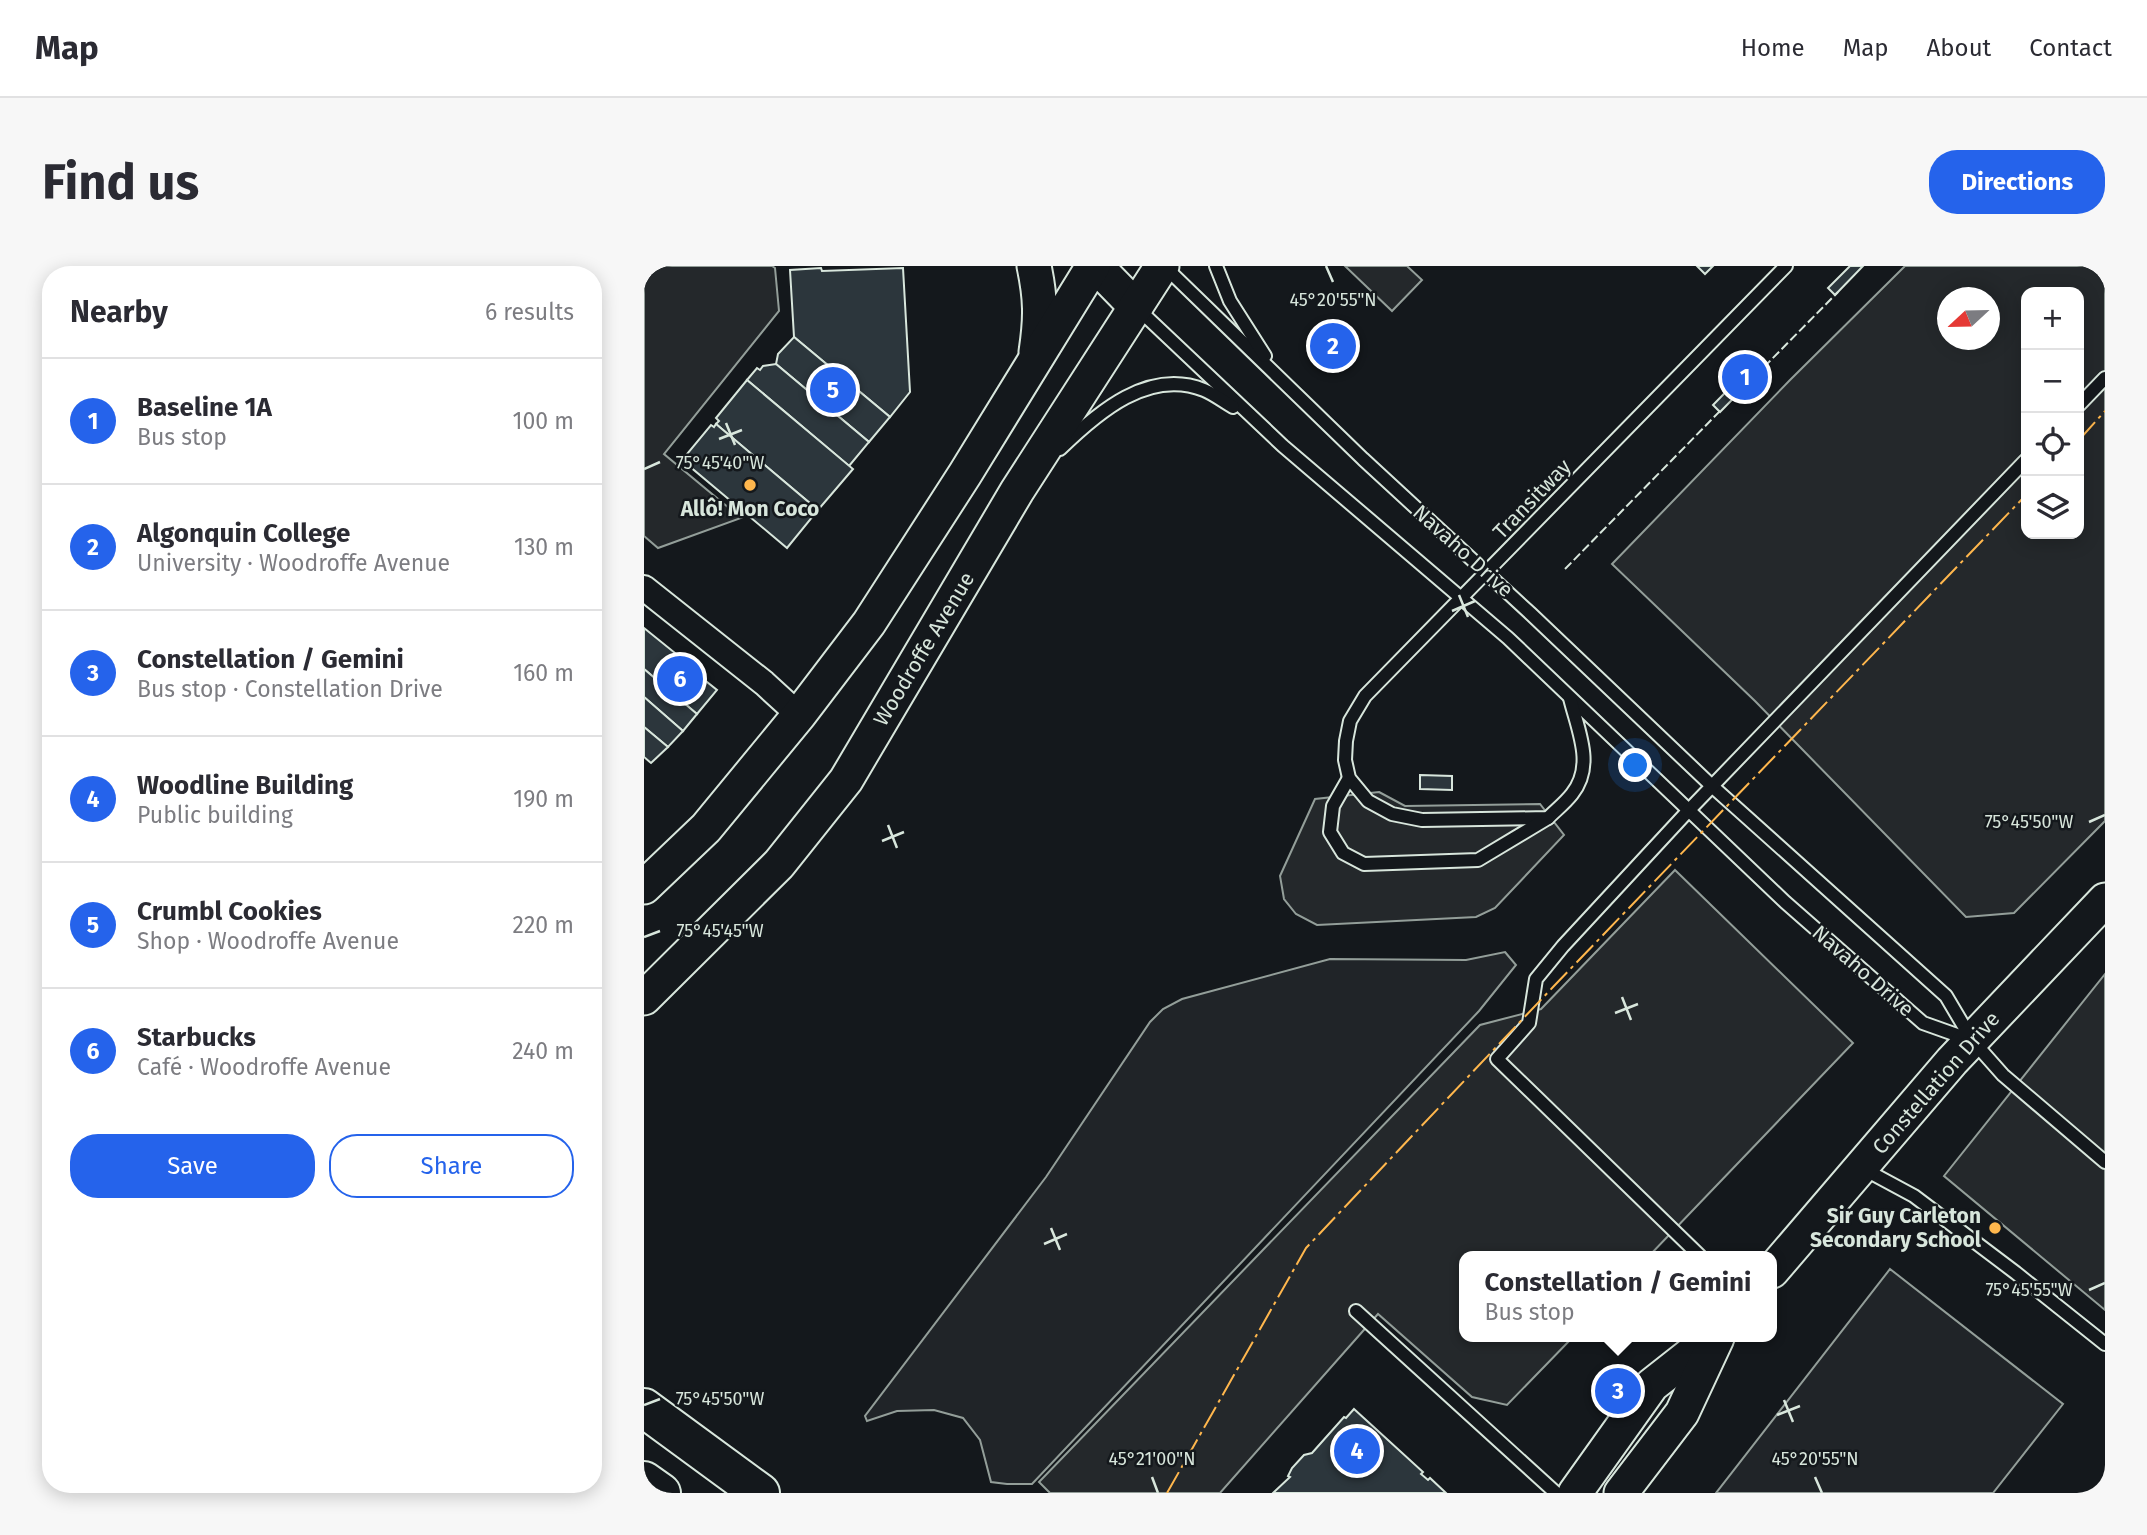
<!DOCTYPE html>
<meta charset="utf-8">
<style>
body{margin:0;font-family:"Fira Sans",sans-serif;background:#f7f7f7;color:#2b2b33}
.controls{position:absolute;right:21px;top:21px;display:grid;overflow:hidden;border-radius:14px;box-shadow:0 4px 18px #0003}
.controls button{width:63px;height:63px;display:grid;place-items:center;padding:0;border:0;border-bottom:2px solid #e1e1e2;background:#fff;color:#2b2b33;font:35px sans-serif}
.compass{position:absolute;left:1293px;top:21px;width:63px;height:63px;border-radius:50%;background:#fff;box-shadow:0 4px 18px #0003;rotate:248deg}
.you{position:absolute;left:992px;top:500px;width:24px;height:24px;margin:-18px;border:5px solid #fff;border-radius:50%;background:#1a73e8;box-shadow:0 0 0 10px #1a73e833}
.badge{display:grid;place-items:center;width:46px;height:46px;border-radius:50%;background:#2563eb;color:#fff;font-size:23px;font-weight:700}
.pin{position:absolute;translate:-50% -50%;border:4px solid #fff;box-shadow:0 2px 7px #0006}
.popup{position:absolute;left:815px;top:985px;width:318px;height:91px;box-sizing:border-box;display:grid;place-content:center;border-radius:14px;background:#fff;filter:drop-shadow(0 2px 5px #0005);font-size:23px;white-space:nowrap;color:#7c7c81}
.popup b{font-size:26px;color:#2b2b33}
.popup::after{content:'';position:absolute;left:50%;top:100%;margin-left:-14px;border:14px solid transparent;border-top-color:#fff}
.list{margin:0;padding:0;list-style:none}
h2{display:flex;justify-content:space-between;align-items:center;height:91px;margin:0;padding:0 28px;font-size:30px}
h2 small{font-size:23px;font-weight:400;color:#7c7c81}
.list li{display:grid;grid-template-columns:46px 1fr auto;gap:21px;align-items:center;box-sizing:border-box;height:126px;padding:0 28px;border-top:2px solid #e1e1e2}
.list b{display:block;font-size:26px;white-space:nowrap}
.list p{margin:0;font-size:23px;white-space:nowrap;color:#7c7c81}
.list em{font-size:23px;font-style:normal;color:#7c7c81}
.actions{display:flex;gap:14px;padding:21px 28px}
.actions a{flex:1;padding:16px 0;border:2px solid #2563eb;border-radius:28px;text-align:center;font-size:24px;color:#2563eb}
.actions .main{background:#2563eb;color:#fff}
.icon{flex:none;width:38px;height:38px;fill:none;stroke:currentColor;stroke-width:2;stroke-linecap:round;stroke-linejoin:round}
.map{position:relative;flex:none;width:1461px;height:1227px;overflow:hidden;border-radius:28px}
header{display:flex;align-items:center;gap:42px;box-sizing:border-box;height:98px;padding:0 35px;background:#fff;border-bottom:2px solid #e1e1e2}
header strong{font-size:33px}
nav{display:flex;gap:38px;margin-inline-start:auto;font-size:24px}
.intro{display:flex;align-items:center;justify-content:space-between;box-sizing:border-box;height:168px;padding:0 42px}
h1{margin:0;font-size:49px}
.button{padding:18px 32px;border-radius:28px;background:#2563eb;color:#fff;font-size:24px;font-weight:700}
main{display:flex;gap:42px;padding:0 42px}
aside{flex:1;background:#fff;border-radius:28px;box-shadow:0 4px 18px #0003}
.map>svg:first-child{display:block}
.green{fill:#202428;stroke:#939e99;stroke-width:2}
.parking{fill:#24282b;stroke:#939e99;stroke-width:2;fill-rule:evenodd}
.building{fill:#2c363c;stroke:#d8e6dc;stroke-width:2}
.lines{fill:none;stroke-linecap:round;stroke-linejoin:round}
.lane-casing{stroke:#d8e6dc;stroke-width:16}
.street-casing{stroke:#d8e6dc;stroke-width:28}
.secondary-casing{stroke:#d8e6dc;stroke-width:37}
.primary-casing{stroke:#d8e6dc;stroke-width:42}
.lane{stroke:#14181c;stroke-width:12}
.street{stroke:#14181c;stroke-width:24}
.secondary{stroke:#14181c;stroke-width:33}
.primary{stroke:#14181c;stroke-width:38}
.fence{stroke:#d8e6dc;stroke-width:2;stroke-dasharray:9 3.5;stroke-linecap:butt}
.power{stroke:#ffb74d;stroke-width:2;stroke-dasharray:24 5 3.5 5;stroke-linecap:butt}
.ticks{fill:none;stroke:#d8e6dc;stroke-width:2.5}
.poi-dot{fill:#ffb74d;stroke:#14181c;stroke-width:2.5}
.labels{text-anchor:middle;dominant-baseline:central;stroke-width:5;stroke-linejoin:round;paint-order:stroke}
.street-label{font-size:21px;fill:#d8e6dc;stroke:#14181c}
.poi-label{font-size:21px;font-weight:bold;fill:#d8e6dc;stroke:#14181c}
.ticks-label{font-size:18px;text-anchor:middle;fill:#d8e6dc;stroke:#14181c;stroke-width:5;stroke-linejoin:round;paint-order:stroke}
</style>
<header>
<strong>Map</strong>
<nav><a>Home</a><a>Map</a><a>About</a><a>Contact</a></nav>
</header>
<div class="intro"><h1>Find us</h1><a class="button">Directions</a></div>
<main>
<aside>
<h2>Nearby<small>6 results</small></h2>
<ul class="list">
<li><span class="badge">1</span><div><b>Baseline 1A</b><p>Bus stop</p></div><em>100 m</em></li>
<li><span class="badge">2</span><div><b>Algonquin College</b><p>University · Woodroffe Avenue</p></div><em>130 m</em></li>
<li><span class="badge">3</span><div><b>Constellation / Gemini</b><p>Bus stop · Constellation Drive</p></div><em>160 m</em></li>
<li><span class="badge">4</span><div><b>Woodline Building</b><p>Public building</p></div><em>190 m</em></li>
<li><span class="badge">5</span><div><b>Crumbl Cookies</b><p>Shop · Woodroffe Avenue</p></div><em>220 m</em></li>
<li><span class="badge">6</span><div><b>Starbucks</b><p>Café · Woodroffe Avenue</p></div><em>240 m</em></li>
</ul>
<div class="actions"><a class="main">Save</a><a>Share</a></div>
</aside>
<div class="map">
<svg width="1461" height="1227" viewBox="0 0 1461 1227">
<rect width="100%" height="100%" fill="#14181c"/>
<g class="green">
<path d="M 861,686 L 872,699 L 835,745 L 388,1218 L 363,1218 L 347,1216 L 336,1174 L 319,1152 L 290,1144 L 253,1145 L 223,1155 L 221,1150 L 402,911 L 506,756 L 519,743 L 538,733 L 686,693 L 822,694 Z"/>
<path d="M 1246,1003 L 1419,1138 L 1349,1227 L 1072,1227 Z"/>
</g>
<g class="parking">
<path d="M 0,0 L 128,0 L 131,2 L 135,45 L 20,188 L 97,252 L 14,282 L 0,270 Z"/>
<path d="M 701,0 L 763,0 L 778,14 L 748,45 Z"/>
<path d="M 1261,0 L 1461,0 L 1461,555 L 1370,647 L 1322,651 L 1111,435 L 968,298 L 1146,114 ZM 1382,26 L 1435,26 L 1435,268 L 1382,268 ZM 1304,32 L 1346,32 L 1346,74 L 1304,74 Z"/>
<path d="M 735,526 L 761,540 L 896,538 L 920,569 L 851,642 L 832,651 L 673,659 L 652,648 L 640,633 L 636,610 L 671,533 Z"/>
<path d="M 1031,604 L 1209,777 L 1005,990 L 820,990 L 820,1071 L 929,1071 L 863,1139 L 828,1131 L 734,1048 L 576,1227 L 406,1227 L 395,1216 L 836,759 L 897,743 Z"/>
<path d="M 1461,708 L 1461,1044 L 1300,910 Z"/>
</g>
<g class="building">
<path d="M 1053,0 L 1069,0 L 1061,8 Z"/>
<path d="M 1206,0 L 1219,0 L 1191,29 L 1184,22 Z"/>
<path d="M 177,2 L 178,5 L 259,2 L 266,126 L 246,151 L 150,71 L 146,4 Z"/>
<path d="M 150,71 L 246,151 L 225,176 L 132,98 L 134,88 Z"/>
<path d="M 1116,91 L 1123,98 L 1076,146 L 1069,139 Z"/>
<path d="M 132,98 L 225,176 L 205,200 L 103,114 L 113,102 L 116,104 L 119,100 Z"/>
<path d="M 103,114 L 209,203 L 174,244 L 72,158 L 75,155 L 72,152 Z"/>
<path d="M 72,158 L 174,244 L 143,282 L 38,194 L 67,159 L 70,161 Z"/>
<path d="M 0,362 L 31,387 L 29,389 L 73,424 L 53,448 L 0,403 Z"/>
<path d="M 0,403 L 53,448 L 39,465 L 0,431 Z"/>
<path d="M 0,431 L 39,465 L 24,481 L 0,461 Z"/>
<path d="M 0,461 L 24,481 L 7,497 L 0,491 Z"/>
<path d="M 776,509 L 808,510 L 808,524 L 776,523 Z"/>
<path d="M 710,1143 L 779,1206 L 777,1208 L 784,1214 L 786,1212 L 802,1227 L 629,1227 L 646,1211 L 644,1210 L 648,1202 L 660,1189 L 668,1187 L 700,1151 L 702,1152 Z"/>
</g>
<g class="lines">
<defs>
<g id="lane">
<path d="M 520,0 L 719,193 L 887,348 L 1069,521 L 1302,730 L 1328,774 L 1359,809 L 1461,896"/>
<path d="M 572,0 L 586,35 L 621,90"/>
<path d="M 492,41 L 639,180 L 864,372 L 1141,636 L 1279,757 L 1324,773"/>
<path d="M 1435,139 L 1461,112"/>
<path d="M 416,183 C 454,146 505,102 560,124 C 570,128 580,136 589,141"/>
<path d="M 926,432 C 934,465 951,499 928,528 C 921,537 912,544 904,552 L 778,554 L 748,548 L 724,535 L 705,512 L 701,494 L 702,475 L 706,455 L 721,430 L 1142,0"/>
<path d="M 705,512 L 689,540 L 686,566 L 699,587 L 720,598 L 834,594 L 904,552"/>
<path d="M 1218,902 L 1270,930 L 1372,1007 L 1461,1078"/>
<path d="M 1056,990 L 853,793 L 885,757 L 892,713 L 919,680 L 1045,544 L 1382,194"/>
<path d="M 712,1045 L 912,1227"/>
</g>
<path id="street" d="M 0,322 L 120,417 L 155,449"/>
<g id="secondary">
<path d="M 390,0 C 397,33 397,52 392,86"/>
<path d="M 452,0 L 492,41"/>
<path d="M 0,621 L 62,562 L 155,449 L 225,357 L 321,208 L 449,0"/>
<path d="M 0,732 L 135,598 L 202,514 L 373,225 L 518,0"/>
<path d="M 1128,1005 L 1308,795 L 1461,634"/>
<path d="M 931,1227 L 1008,1119 L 1069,1071"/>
<path d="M 977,1227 L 1038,1147 L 1073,1072"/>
</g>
<g id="primary">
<path d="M 0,1142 L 116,1227"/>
<path d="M 0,1215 L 17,1227"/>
</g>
</defs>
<use href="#lane" class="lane-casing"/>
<use href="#street" class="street-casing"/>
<use href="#secondary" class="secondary-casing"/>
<use href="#primary" class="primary-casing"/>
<use href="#lane" class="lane"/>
<use href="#street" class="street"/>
<use href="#secondary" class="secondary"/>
<use href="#primary" class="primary"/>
<g class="fence">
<path d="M 1120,101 L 1194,26"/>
<path d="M 921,303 L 1078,143"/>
</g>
<g class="power">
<path d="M 1435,174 L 1461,145"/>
<path d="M 523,1227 L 662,982 L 909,721 L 1382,229"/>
</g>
</g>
<path class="ticks" d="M 682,0 L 689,16M 82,157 L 91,179M 75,173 L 98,164M 0,203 L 16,196M 815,329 L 824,351M 808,345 L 831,335M 1445,556 L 1461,549M 244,559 L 253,582M 238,575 L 260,566M 0,671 L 16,665M 978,731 L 987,754M 971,747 L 994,738M 407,962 L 416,984M 400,978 L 423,968M 1445,1024 L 1461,1017M 1140,1134 L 1149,1156M 0,1139 L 16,1133M 1133,1149 L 1156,1140M 508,1211 L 514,1227M 1171,1211 L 1178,1227"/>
<g class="poi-dot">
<circle cx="106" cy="219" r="7"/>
<circle cx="1351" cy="962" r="7"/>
</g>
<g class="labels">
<g class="street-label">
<text transform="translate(888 233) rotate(-46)">Transitway</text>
<text transform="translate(819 285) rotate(42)">Navaho Drive</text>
<text transform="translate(280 383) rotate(-59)">Woodroffe Avenue</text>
<text transform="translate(1219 705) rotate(41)">Navaho Drive</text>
<text transform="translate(1292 817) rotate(-49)">Constellation Drive</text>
</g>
<g class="poi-label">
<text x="106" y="243">Allô! Mon Coco</text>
<text x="1337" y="950" text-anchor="end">Sir Guy Carleton<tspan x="1337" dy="24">Secondary School</tspan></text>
</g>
</g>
<g class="ticks-label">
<text x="689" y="40">45°20'55"N</text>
<text x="76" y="203">75°45'40"W</text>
<text x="1385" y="562">75°45'50"W</text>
<text x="76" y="671">75°45'45"W</text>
<text x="1385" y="1030">75°45'55"W</text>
<text x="76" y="1139">75°45'50"W</text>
<text x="508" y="1199">45°21'00"N</text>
<text x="1171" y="1199">45°20'55"N</text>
</g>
</svg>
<div class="controls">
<button>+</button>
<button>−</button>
<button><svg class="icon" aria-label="locate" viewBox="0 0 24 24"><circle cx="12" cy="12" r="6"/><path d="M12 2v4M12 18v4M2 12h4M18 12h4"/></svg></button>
<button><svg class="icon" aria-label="layers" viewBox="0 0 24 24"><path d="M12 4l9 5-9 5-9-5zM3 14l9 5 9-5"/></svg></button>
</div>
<svg class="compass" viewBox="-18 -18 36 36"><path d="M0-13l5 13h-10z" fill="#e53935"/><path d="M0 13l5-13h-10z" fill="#7c7c81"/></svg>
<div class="you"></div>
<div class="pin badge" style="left:1101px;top:111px">1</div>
<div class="pin badge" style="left:689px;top:80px">2</div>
<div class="pin badge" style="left:974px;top:1125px">3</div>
<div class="popup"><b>Constellation / Gemini</b>Bus stop</div>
<div class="pin badge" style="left:713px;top:1185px">4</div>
<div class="pin badge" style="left:189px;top:124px">5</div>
<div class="pin badge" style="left:36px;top:413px">6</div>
</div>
</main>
